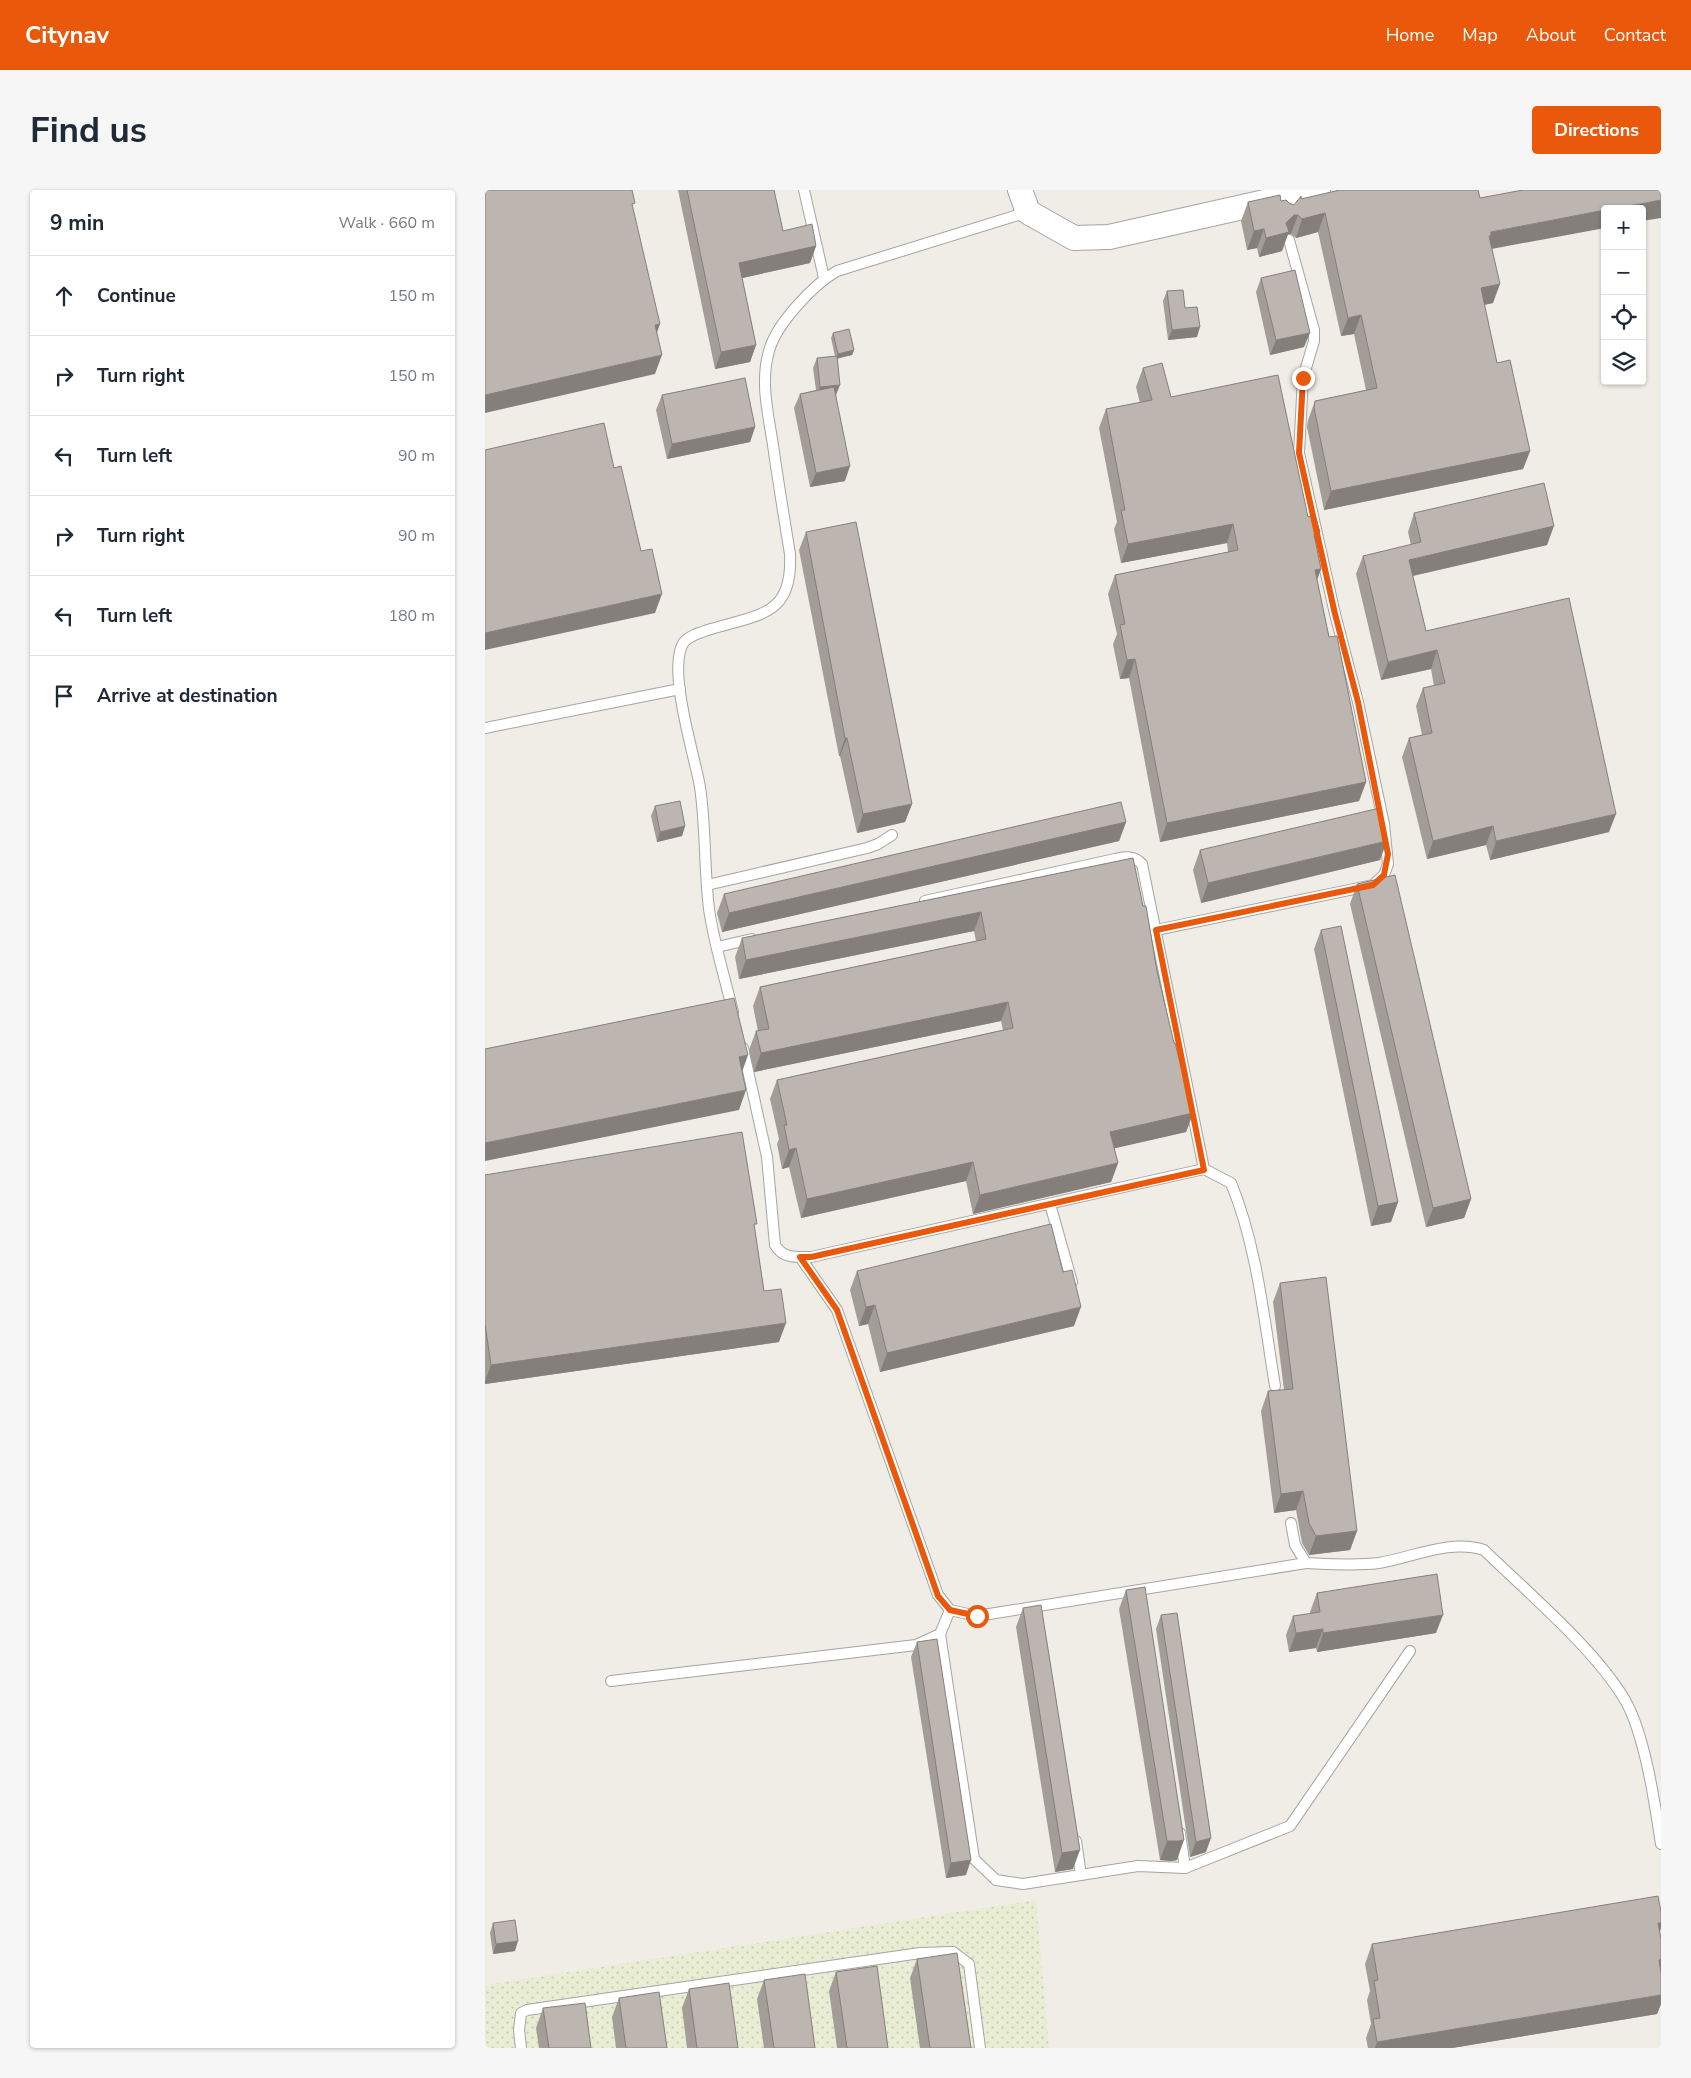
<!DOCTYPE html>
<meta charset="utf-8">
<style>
body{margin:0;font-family:"Nunito Sans",sans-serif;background:#f6f6f7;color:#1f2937}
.controls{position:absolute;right:15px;top:15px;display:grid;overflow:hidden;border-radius:5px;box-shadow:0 1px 4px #0004}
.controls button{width:45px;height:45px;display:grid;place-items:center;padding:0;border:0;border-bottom:1px solid #e0e1e3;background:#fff;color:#1f2937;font:25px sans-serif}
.stop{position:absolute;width:15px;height:15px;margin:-11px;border:4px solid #ea580c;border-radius:50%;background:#fff}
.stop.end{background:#ea580c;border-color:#fff;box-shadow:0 1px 5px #0008}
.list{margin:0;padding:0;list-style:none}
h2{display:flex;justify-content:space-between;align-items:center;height:65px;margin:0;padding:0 20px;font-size:21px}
h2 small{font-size:16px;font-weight:400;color:#747a83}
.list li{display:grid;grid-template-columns:32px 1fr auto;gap:15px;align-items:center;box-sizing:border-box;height:80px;padding:0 20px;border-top:1px solid #e0e1e3}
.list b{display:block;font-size:19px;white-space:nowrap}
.list em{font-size:16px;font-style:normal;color:#747a83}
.icon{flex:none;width:28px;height:28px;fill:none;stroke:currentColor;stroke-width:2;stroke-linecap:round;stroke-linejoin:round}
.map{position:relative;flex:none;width:1176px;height:1858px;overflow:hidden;border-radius:5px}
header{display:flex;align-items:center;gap:30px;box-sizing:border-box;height:70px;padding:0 25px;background:#ea580c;color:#fff}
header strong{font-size:24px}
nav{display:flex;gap:28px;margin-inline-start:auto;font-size:18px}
.intro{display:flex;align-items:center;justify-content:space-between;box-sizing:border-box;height:120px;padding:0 30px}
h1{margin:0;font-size:35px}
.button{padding:12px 22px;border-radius:5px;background:#ea580c;color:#fff;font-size:18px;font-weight:700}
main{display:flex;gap:30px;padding:0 30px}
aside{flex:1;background:#fff;border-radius:5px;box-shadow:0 1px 4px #0004}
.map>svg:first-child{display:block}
.farmland{fill:url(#farmland-dots)}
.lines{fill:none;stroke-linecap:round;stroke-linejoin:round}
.service-casing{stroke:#a4a4a4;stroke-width:12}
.tertiary-casing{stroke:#a4a4a4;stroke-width:26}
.service{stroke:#fff;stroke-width:10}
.tertiary{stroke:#fff;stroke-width:24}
.wall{fill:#a39d97}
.shaded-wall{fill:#847f7b}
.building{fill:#bdb6b0;stroke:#847f7b}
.route{stroke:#ea580c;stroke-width:6}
</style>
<header>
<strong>Citynav</strong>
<nav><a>Home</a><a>Map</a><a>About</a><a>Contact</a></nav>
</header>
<div class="intro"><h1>Find us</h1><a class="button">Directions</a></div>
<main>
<aside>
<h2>9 min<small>Walk · 660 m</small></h2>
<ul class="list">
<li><svg class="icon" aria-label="ahead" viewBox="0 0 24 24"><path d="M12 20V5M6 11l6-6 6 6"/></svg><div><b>Continue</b></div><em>150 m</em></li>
<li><svg class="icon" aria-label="right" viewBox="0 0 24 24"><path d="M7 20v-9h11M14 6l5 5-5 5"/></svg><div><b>Turn right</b></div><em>150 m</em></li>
<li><svg class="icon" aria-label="left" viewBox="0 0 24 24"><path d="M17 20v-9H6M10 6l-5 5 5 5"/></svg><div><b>Turn left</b></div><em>90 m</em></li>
<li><svg class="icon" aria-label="right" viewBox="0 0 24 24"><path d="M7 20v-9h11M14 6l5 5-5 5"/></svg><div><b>Turn right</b></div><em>90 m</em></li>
<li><svg class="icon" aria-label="left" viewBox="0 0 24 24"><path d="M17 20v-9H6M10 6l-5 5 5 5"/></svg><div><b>Turn left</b></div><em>180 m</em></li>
<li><svg class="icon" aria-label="arrive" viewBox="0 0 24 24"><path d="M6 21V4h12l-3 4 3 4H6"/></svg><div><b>Arrive at destination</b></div></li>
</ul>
</aside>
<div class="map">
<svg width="1176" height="1858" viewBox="0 0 1176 1858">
<defs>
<pattern id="farmland-dots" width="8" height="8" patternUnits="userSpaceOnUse" patternTransform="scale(1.25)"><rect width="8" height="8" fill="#e9edd3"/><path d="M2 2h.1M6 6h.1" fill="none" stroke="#c8cbb5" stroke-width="1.8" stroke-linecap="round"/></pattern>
</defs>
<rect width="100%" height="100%" fill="#f0ede6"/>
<path class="farmland" d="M 551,1710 L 564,1858 L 0,1858 L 0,1795 Z"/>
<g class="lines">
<defs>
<g id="service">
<path d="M 319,0 L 339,88"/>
<path d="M 0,538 L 195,499"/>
<path d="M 222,695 L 382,658 L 393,654 L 407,645"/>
<path d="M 440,711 L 630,669 C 641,667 649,665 657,674 L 719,979"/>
<path d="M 671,740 L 888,695 L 899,685 L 903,674 L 899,634 L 873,512 L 850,424 L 814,263 L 818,188 L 829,151 L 829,140 L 804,50"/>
<path d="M 232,757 L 267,749"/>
<path d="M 248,822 C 240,788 229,754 224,719 C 219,678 221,637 215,597 C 210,567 181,477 199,452 C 205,445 217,442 226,439 C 275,424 308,426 305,364 C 299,327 293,291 288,255 C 283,223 275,192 284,161 C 291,134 329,94 352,81 L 543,22"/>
<path d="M 258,858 L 282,967 L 290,1055 C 298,1069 312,1067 326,1067 L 719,979 L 746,993 C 772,1056 779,1129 790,1196"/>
<path d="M 565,1014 L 587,1092"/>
<path d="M 315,1067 L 352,1120 L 453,1405 L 465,1420 L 492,1426 L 821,1373"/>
<path d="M 806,1333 L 810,1355 L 821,1373 C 844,1374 870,1376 894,1373 C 929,1367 965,1349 999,1360 C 1043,1403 1109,1458 1140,1510 C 1160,1545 1170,1614 1176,1654"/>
<path d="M 465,1420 L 455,1444 L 489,1669 L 511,1690 L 538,1694 L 653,1676 L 700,1678 L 805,1636 L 925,1461"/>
<path d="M 126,1491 L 431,1455 L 455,1444"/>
<path d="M 695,1643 L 700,1678"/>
<path d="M 591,1651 L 596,1685"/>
<path d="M 36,1858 L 34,1840 L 36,1823 L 42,1820 L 435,1763 L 468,1762 L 484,1774 L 495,1858"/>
</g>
<path id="tertiary" d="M 535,0 L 543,22 L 589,48 L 624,47 L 833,0"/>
</defs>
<use href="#service" class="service-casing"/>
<use href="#tertiary" class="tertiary-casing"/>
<use href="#service" class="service"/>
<use href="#tertiary" class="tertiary"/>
</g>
<g class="wall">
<path d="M 193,0 L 289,0 L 298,41 L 331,56 L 325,73 L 257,88 L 271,155 L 265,172 L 230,179 Z"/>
<path d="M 816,9 L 1007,59 L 1008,113 L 999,115 L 1012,173 L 1045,261 L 1038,279 L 839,320 L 822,237 L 823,230 L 830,211 L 881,200 L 869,144 L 856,146 L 833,42 L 811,48 L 806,44 L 803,44 L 797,61 L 774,67 L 772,58 L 762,60 L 756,31 L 763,12 L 796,11 L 809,15 Z"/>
<path d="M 776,88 L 819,157 L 785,165 L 771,102 Z"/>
<path d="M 682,101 L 700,118 L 712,147 L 683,150 L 678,111 Z"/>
<path d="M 348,143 L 369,160 L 367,165 L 352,168 L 351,205 L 360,291 L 325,297 L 309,218 L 315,204 L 331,200 L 328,178 L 332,168 L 350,166 L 346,148 Z"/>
<path d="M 658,178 L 686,207 L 823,327 L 835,342 L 831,353 L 836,379 L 832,389 L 844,447 L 881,592 L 874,611 L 675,652 L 644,488 L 635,489 L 628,454 L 632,444 L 623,404 L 630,385 L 743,362 L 742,353 L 636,373 L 629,339 L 632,332 L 614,238 L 621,219 L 655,213 L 651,197 Z"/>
<path d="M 177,205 L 270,237 L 265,252 L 182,269 L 171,220 Z"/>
<path d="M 929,323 L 1062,355 L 928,386 L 941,441 L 1124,642 L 1005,670 L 1001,655 L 942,669 L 917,567 L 924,548 L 937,545 L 931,516 L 938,498 L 949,496 L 946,479 L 896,490 L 871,384 L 878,366 L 926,355 L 923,342 Z"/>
<path d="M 321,342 L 427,614 L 420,632 L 372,643 L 355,566 L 354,566 L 314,360 Z"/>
<path d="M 170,616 L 200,636 L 197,646 L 172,652 L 166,626 Z"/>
<path d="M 641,632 L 634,651 L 237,742 L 232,723 L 239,704 Z"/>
<path d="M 715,660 L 895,670 L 716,713 L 708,680 Z"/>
<path d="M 648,668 L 658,716 L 689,853 L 708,923 L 701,942 L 629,958 L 633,973 L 626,992 L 488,1024 L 481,991 L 316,1028 L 304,977 L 297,979 L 292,954 L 294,949 L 285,909 L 292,890 L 518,840 L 516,831 L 269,882 L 264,860 L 271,841 L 273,841 L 268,816 L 275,797 L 491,751 L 489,741 L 254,789 L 250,767 L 257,748 Z"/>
<path d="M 872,694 L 986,1009 L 979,1028 L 941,1037 L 865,714 Z"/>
<path d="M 836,740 L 913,1012 L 906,1032 L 886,1036 L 829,759 Z"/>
<path d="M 0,985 L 270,1040 L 279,1101 L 294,1152 L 0,1194 Z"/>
<path d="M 372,1081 L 589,1136 L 395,1182 L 383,1134 L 374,1136 L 365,1100 Z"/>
<path d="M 795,1093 L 872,1341 L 865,1360 L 824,1365 L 817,1353 L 811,1320 L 789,1323 L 776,1221 L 783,1201 L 799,1200 L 788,1112 Z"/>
<path d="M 641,1400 L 692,1670 L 686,1671 L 675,1670 L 634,1419 Z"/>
<path d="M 832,1403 L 951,1443 L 832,1462 L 831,1458 L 804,1462 L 801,1445 L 808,1426 L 826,1424 L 825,1422 Z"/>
<path d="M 538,1418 L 588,1679 L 570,1682 L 531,1437 Z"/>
<path d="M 676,1425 L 721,1662 L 705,1667 L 671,1439 Z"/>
<path d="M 432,1452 L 481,1685 L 461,1688 L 426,1467 Z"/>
<path d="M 1176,1722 L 1176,1738 L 1175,1741 L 1176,1748 L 1175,1780 L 1176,1814 L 1172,1824 L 967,1858 L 883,1858 L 881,1848 L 886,1834 L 882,1810 L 885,1801 L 880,1774 L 887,1754 Z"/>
<path d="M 8,1733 L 30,1761 L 8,1764 L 5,1743 Z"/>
<path d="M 432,1769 L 486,1858 L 435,1858 L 425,1788 Z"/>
<path d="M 351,1782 L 403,1858 L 352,1858 L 344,1801 Z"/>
<path d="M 279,1790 L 330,1858 L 279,1858 L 272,1809 Z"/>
<path d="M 204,1799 L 253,1858 L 202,1858 L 197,1818 Z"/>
<path d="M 134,1808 L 182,1858 L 131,1858 L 127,1827 Z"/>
<path d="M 58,1818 L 106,1858 L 54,1858 L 51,1838 Z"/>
</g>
<g class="shaded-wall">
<path d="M 1176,10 L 1176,28 L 1157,31 L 1157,19 L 1129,19 Z"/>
<path d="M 1120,20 L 1120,38 L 1001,60 L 1006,42 Z"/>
<path d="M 840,23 L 833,42 L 811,48 L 817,29 Z"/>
<path d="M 809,25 L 813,25 L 806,44 L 803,44 L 797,61 L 774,67 L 781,48 L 801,33 Z"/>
<path d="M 779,39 L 772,58 L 762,60 L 769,41 Z"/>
<path d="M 331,56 L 325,73 L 248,90 L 254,73 Z"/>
<path d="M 1015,94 L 1008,113 L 989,117 L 996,98 Z"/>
<path d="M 876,125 L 869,144 L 856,146 L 863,128 Z"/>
<path d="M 175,134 L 168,154 L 170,135 Z"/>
<path d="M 715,137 L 712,147 L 683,150 L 687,140 Z"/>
<path d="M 825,143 L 819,157 L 785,165 L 791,150 Z"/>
<path d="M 271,155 L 265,172 L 230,179 L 236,162 Z"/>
<path d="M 369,160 L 367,165 L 351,169 L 353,164 Z"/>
<path d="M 177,165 L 170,184 L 0,223 L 0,205 Z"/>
<path d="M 355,195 L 351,205 L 331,207 L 335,197 Z"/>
<path d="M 270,237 L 265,252 L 182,269 L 187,254 Z"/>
<path d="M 1045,261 L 1038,279 L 839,320 L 846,301 Z"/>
<path d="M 365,276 L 360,291 L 325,297 L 331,283 Z"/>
<path d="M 748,334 L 742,353 L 636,373 L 643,354 Z"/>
<path d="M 1069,336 L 1062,355 L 918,388 L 924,370 Z"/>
<path d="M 835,342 L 828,361 L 829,344 Z"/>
<path d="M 836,379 L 829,398 L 830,380 Z"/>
<path d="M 177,404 L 170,423 L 0,460 L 0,443 Z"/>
<path d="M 952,460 L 946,479 L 896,490 L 903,472 Z"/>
<path d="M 650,469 L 644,488 L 635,489 L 642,470 Z"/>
<path d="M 360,548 L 362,548 L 355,566 L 354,566 Z"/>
<path d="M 881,592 L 874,611 L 675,652 L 682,633 Z"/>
<path d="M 427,614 L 420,632 L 372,643 L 378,624 Z"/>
<path d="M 1131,624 L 1124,642 L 1005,670 L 1011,651 Z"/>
<path d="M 641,632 L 634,651 L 237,742 L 244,723 Z"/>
<path d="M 200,636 L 197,646 L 172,652 L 175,642 Z"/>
<path d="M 1008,636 L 1001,655 L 942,669 L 948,651 Z"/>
<path d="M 902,651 L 895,670 L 716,713 L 723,693 Z"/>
<path d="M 496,722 L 489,741 L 254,789 L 261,770 Z"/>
<path d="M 523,812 L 516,831 L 269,882 L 276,863 Z"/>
<path d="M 263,865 L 256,885 L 254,867 Z"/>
<path d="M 261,900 L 254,920 L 0,971 L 0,953 Z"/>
<path d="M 708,923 L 701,942 L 618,961 L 625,942 Z"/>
<path d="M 311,958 L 304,977 L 297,979 L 304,960 Z"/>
<path d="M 488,972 L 481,991 L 316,1028 L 322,1009 Z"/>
<path d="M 633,973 L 626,992 L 488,1024 L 495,1005 Z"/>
<path d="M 986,1009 L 979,1028 L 941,1037 L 948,1018 Z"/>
<path d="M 913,1012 L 906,1032 L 886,1036 L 893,1016 Z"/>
<path d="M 390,1115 L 383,1134 L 374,1136 L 381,1117 Z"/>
<path d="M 596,1117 L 589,1136 L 395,1182 L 402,1163 Z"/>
<path d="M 301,1133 L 294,1152 L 0,1194 L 0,1191 L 6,1175 Z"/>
<path d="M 818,1301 L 811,1320 L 789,1323 L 796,1304 Z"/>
<path d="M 872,1341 L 865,1360 L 824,1365 L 831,1346 Z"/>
<path d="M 958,1425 L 951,1443 L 832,1462 L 838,1443 Z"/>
<path d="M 838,1439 L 831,1458 L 804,1462 L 811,1443 Z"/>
<path d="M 726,1648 L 721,1662 L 705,1667 L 711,1652 Z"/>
<path d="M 699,1650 L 692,1670 L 686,1671 L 675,1670 L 682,1651 Z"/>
<path d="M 595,1660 L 588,1679 L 570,1682 L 577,1663 Z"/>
<path d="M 486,1670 L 481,1685 L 461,1688 L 466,1673 Z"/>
<path d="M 1173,1733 L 1176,1733 L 1176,1738 L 1171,1752 Z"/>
<path d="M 33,1751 L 30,1761 L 8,1764 L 11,1754 Z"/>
<path d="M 1176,1769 L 1176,1778 L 1172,1788 L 1174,1770 Z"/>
<path d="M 1176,1805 L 1176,1814 L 1172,1824 L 967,1858 L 890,1858 L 892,1852 Z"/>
</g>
<g class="building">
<path d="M 0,0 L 147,0 L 150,13 L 147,14 L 175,134 L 170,135 L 177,165 L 0,205 Z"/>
<path d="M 202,0 L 289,0 L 298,41 L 327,34 L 331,56 L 254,73 L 271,155 L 236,162 Z"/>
<path d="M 855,0 L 993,0 L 995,8 L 1038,0 L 1176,0 L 1176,10 L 1129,19 L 1120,19 L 1120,20 L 1006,42 L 1006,45 L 1004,46 L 1015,94 L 996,98 L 1012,173 L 1025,170 L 1045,261 L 846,301 L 829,218 L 830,211 L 892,198 L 876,125 L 863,128 L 840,23 L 817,29 L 813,25 L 809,25 L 801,33 L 804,42 L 781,48 L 779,39 L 769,41 L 763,12 L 795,5 L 796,11 L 801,10 L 804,13 L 809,15 L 816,6 L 816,9 Z"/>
<path d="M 810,80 L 825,143 L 791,150 L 776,88 Z"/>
<path d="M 698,100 L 700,118 L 712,117 L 715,137 L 687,140 L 682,101 Z"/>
<path d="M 364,139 L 369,160 L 353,164 L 348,143 Z"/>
<path d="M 352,166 L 355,195 L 335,197 L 332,168 Z"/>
<path d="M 677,173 L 686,207 L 793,185 L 823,327 L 830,325 L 835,342 L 829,344 L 836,379 L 830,380 L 844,447 L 852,446 L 881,592 L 682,633 L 650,469 L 642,470 L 635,435 L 640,434 L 630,385 L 753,360 L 748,334 L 643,354 L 636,320 L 640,320 L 621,219 L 667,210 L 658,178 Z"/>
<path d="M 260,188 L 270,237 L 187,254 L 177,205 Z"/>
<path d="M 349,197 L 365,276 L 331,283 L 315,204 Z"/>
<path d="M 119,233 L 129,278 L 136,276 L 156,361 L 167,359 L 177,404 L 0,443 L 0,260 Z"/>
<path d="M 1059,293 L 1069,336 L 924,370 L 941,441 L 1084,408 L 1131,624 L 1011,651 L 1008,636 L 948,651 L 924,548 L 947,543 L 938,498 L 960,493 L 952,460 L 903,472 L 878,366 L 936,352 L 929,323 Z"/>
<path d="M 371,332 L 427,614 L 378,624 L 362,548 L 360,548 L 321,342 Z"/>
<path d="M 195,611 L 200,636 L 175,642 L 170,616 Z"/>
<path d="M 636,612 L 641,632 L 244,723 L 239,704 Z"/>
<path d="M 895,618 L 902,651 L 723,693 L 715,660 Z"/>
<path d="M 648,668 L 658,716 L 661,716 L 672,781 L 689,853 L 690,853 L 708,923 L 625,942 L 633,973 L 495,1005 L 488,972 L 322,1009 L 311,958 L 304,960 L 299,935 L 302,935 L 292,890 L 528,838 L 523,812 L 276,863 L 271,841 L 284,839 L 275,797 L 501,749 L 496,722 L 261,770 L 257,748 Z"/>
<path d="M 910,685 L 986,1009 L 948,1018 L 872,694 Z"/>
<path d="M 856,736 L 913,1012 L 893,1016 L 836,740 Z"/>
<path d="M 249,808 L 263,865 L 254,867 L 261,900 L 0,953 L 0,859 Z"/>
<path d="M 257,942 L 272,1034 L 269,1034 L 279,1101 L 296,1099 L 301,1133 L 6,1175 L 0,1134 L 0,985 Z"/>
<path d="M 566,1034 L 578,1082 L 587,1080 L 596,1117 L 402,1163 L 390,1115 L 381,1117 L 372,1081 Z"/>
<path d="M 841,1087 L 872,1341 L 831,1346 L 824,1333 L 818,1301 L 796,1304 L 783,1201 L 808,1199 L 795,1093 Z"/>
<path d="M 952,1384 L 958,1425 L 838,1443 L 838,1439 L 811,1443 L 808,1426 L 835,1422 L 832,1403 Z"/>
<path d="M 660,1397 L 699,1650 L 693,1651 L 682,1651 L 641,1400 Z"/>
<path d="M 556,1415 L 595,1660 L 577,1663 L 538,1418 Z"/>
<path d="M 692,1423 L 726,1648 L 711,1652 L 676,1425 Z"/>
<path d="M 452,1449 L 486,1670 L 466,1673 L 432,1452 Z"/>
<path d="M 1173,1706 L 1176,1722 L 1176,1733 L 1173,1733 L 1176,1749 L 1176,1769 L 1174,1770 L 1176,1784 L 1176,1805 L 892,1852 L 888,1829 L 895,1828 L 889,1791 L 893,1790 L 887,1754 Z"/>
<path d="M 30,1730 L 33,1751 L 11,1754 L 8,1733 Z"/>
<path d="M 472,1763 L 486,1858 L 445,1858 L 432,1769 Z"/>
<path d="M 392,1776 L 403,1858 L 362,1858 L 351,1782 Z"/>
<path d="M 320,1784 L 330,1858 L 289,1858 L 279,1790 Z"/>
<path d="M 244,1793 L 253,1858 L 212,1858 L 204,1799 Z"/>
<path d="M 174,1802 L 182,1858 L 141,1858 L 134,1808 Z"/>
<path d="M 100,1813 L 106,1858 L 64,1858 L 58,1818 Z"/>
</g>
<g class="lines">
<path class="route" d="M 492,1426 L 465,1420 L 453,1406 L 352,1120 L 315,1067 L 326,1067 L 719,980 L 671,740 L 888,695 L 899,685 L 903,664 L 873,512 L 850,424 L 814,263 L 818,188"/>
</g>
</svg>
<div class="controls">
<button>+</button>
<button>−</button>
<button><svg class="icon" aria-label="locate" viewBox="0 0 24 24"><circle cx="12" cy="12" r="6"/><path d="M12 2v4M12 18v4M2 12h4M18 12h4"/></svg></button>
<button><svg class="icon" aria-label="layers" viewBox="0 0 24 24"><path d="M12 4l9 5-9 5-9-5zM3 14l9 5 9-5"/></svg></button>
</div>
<div class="stop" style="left:492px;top:1426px"></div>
<div class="stop end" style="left:818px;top:188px"></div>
</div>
</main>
